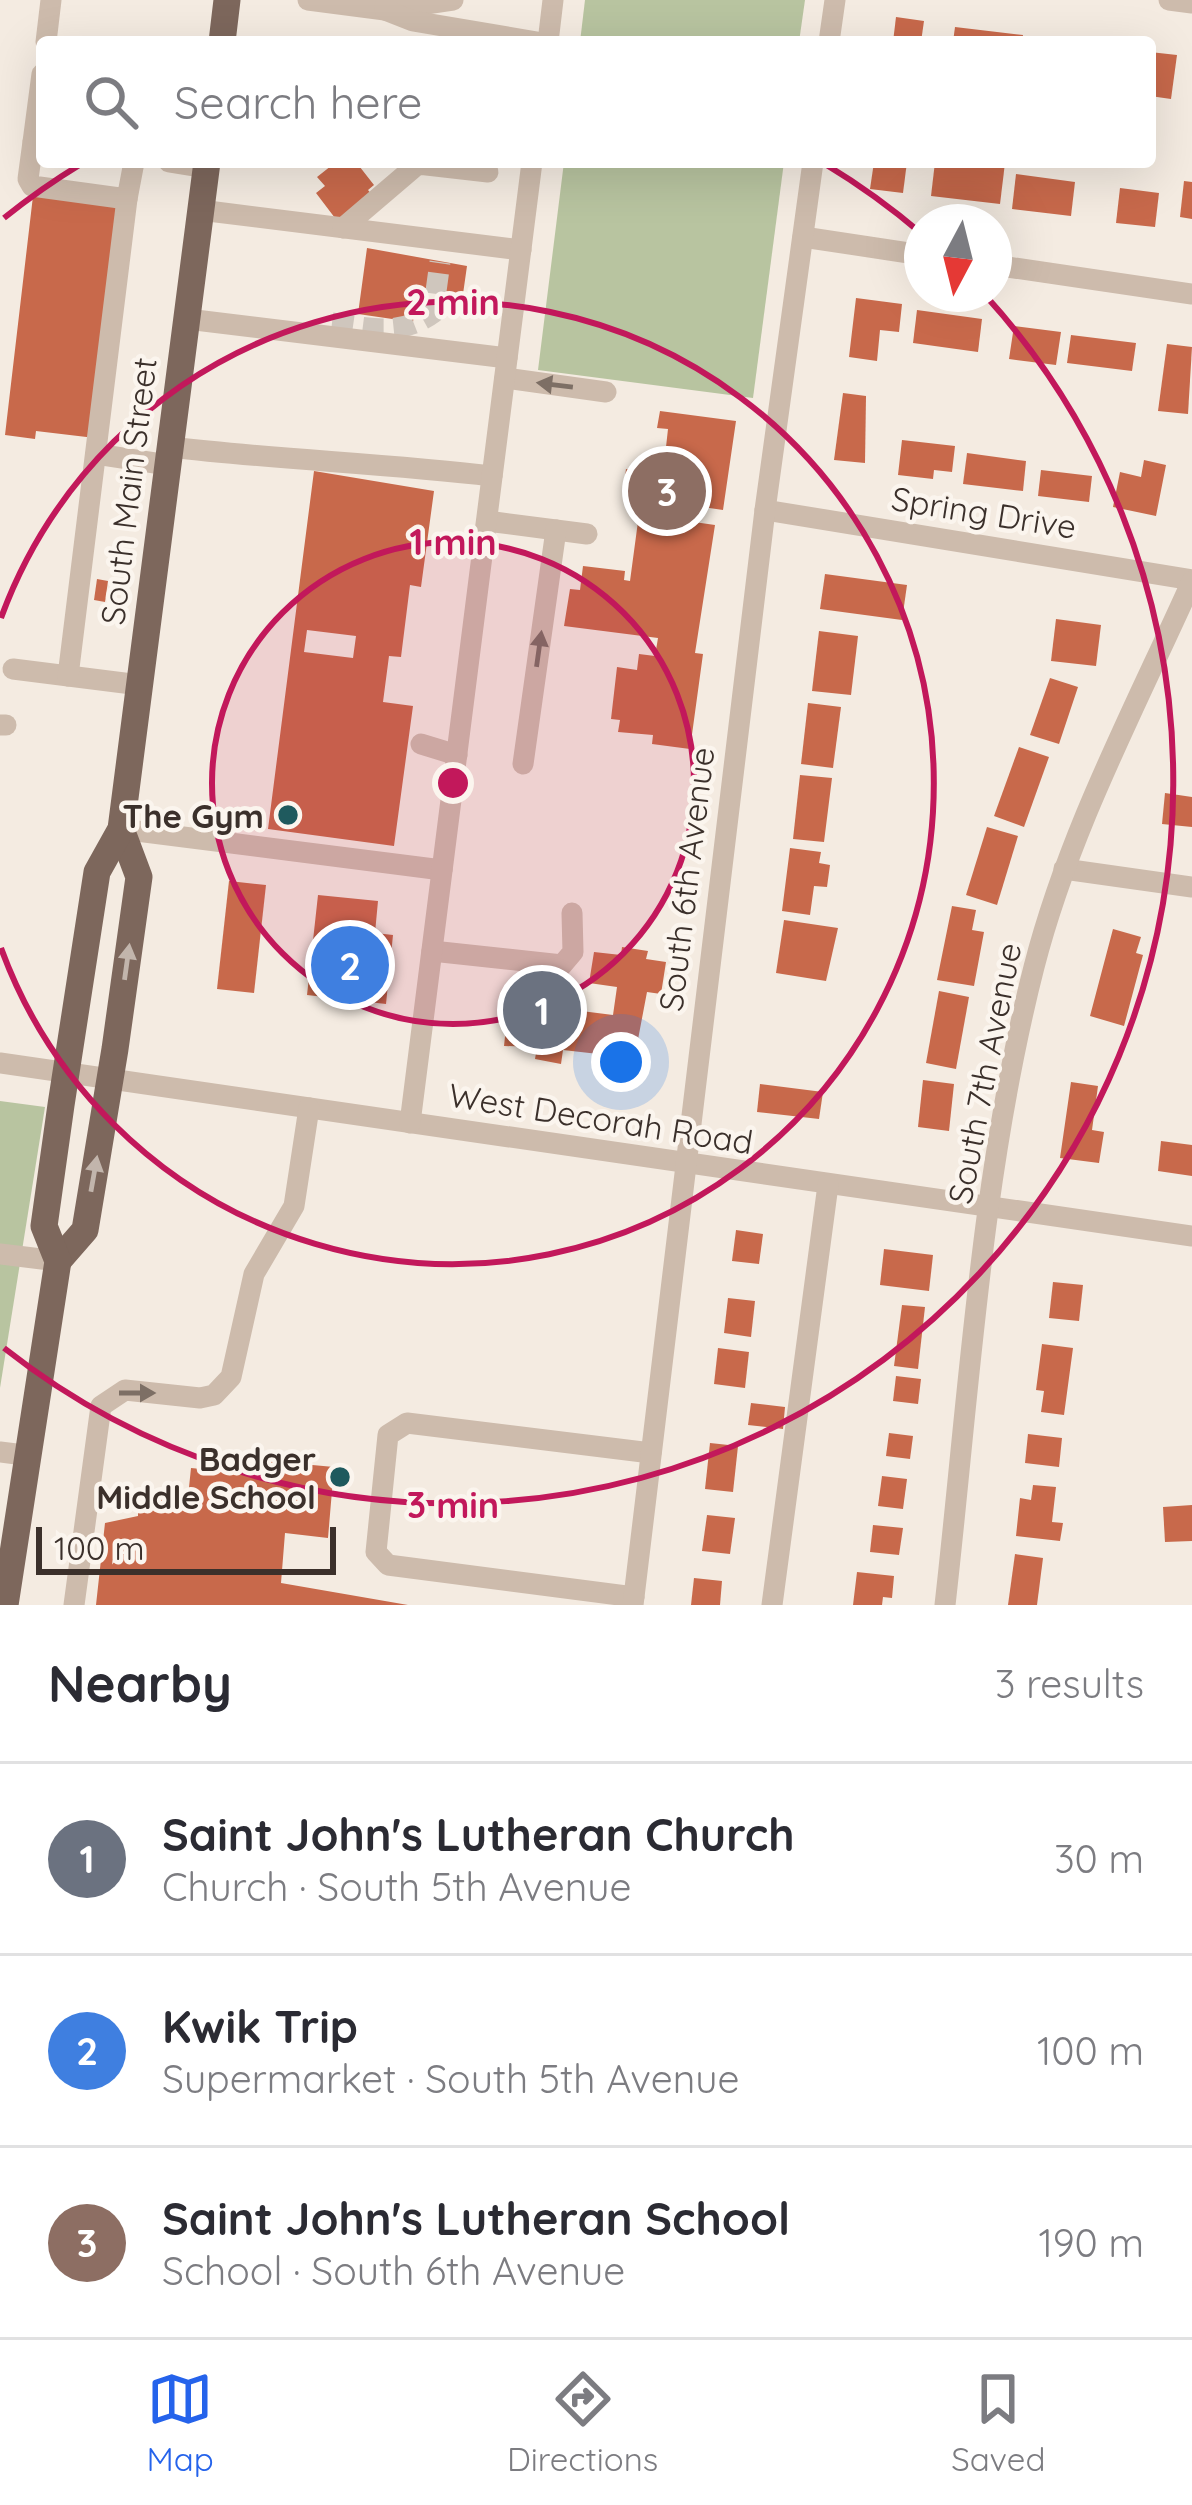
<!DOCTYPE html>
<meta charset="utf-8">
<style>
body{margin:0;font-family:Quicksand,sans-serif;background:#f2f2f3;color:#2b2b33}
.compass{position:absolute;left:904px;top:204px;width:108px;height:108px;border-radius:50%;background:#fff;box-shadow:0 12px 48px #0002;rotate:187deg}
.scale{position:absolute;left:36px;bottom:30px;width:300px;box-sizing:border-box;padding-left:12px;border:6px solid #3b302b;border-top:0;font-size:33px;line-height:42px;white-space:nowrap;color:#3b302b;-webkit-text-stroke:9px #fbf5ee;paint-order:stroke}
.you{position:absolute;left:621px;top:1062px;width:42px;height:42px;margin:-30px;border:9px solid #fff;border-radius:50%;background:#1a73e8;box-shadow:0 0 0 18px #1a73e833}
.badge{display:grid;place-items:center;width:78px;height:78px;border-radius:50%;background:#2563eb;color:#fff;font-size:39px;font-weight:700}
.pin{position:absolute;translate:-50% -50%;border:6px solid #fff;box-shadow:0 3px 12px #0006}
.list{margin:0;padding:0;list-style:none}
h2{display:flex;justify-content:space-between;align-items:center;height:156px;margin:0;padding:0 48px;font-size:51px}
h2 small{font-size:39px;font-weight:400;color:#7c7c81}
.list li{display:grid;grid-template-columns:78px 1fr auto;gap:36px;align-items:center;box-sizing:border-box;height:192px;padding:0 48px;border-top:3px solid #e1e1e2}
.list b{display:block;font-size:45px;white-space:nowrap}
.list p{margin:0;font-size:39px;white-space:nowrap;color:#7c7c81}
.list em{font-size:39px;font-style:normal;color:#7c7c81}
.icon{flex:none;width:66px;height:66px;fill:none;stroke:currentColor;stroke-width:2;stroke-linecap:round;stroke-linejoin:round}
.map{position:relative;flex:none;width:1192px;height:1605px;overflow:hidden}
.search{position:absolute;background:#fff;box-shadow:0 12px 48px #0002;left:36px;right:36px;top:36px;height:132px;display:flex;align-items:center;gap:30px;box-sizing:border-box;padding:0 42px;border-radius:12px;color:#7c7c81;font-size:45px}
.sheet{height:732px;background:#fff}
nav{display:flex;justify-content:space-around;align-items:center;box-sizing:border-box;height:168px;border-top:3px solid #e1e1e2;background:#fff;font-size:33px;color:#7c7c81}
nav a{display:grid;justify-items:center;gap:6px}
nav .on{color:#2563eb}
.map>svg:first-child{display:block}
.green{fill:#b8c4a0}
.building{fill:#c8694b;fill-rule:evenodd}
.lines{fill:none;stroke-linecap:round;stroke-linejoin:round}
.minor-tunnel{stroke:#cfc6bd;stroke-width:21;stroke-dasharray:21 10;stroke-linecap:butt}
.minor{stroke:#cdbbac;stroke-width:21}
.major{stroke:#7d675c;stroke-width:27}
.oneway{fill:#7d6f65}
.oneway2{fill:#c2b5ac}
.ring{fill:none;stroke:#c2185b;stroke-width:6}
.poi-dot{fill:#1f5a5e;stroke:#fbf5ee;stroke-width:4.5}
.labels{text-anchor:middle;dominant-baseline:central;stroke-width:9;stroke-linejoin:round;paint-order:stroke}
.street-label{font-size:33px;fill:#3b302b;stroke:#fbf5ee}
.poi-label{font-size:33px;font-weight:bold;fill:#3b302b;stroke:#fbf5ee;text-anchor:end}
.centre{fill:#c2185b;stroke:#fbf5ee;stroke-width:6}
.ring-label{font-size:36px;text-anchor:middle;font-weight:bold;fill:#c2185b;stroke:#fbf5ee;stroke-width:9;stroke-linejoin:round;paint-order:stroke}
</style>
<div class="map">
<svg width="1192" height="1605" viewBox="0 0 1192 1605">
<rect width="100%" height="100%" fill="#f4ebe1"/>
<g class="green">
<path d="M 585,0 L 805,0 L 799,42 L 580,42 Z"/>
<path d="M 564,162 L 784,162 L 753,398 L 538,370 Z"/>
<path d="M 0,1101 L 45,1107 L 0,1388 Z"/>
</g>
<g class="building">
<path d="M 896,17 L 924,21 L 921,42 L 893,42 Z"/>
<path d="M 955,27 L 1023,35 L 1022,42 L 953,42 Z"/>
<path d="M 1150,52 L 1177,55 L 1171,99 L 1150,96 Z"/>
<path d="M 336,162 L 349,166 L 356,162 L 374,185 L 368,190 L 372,195 L 338,222 L 316,193 L 325,186 L 317,177 Z"/>
<path d="M 874,162 L 907,162 L 903,193 L 870,189 Z"/>
<path d="M 935,162 L 1005,163 L 1000,204 L 931,196 Z"/>
<path d="M 1016,174 L 1075,182 L 1071,216 L 1012,209 Z"/>
<path d="M 1184,181 L 1192,182 L 1192,219 L 1180,217 Z"/>
<path d="M 1120,188 L 1159,193 L 1155,227 L 1116,223 Z"/>
<path d="M 33,196 L 122,207 L 95,438 L 36,431 L 35,439 L 5,435 Z"/>
<path d="M 367,248 L 467,266 L 463,294 L 418,287 L 413,322 L 358,314 Z"/>
<path d="M 856,298 L 902,304 L 899,332 L 880,330 L 877,361 L 849,357 Z"/>
<path d="M 917,310 L 982,319 L 978,352 L 913,343 Z"/>
<path d="M 1014,326 L 1061,332 L 1056,365 L 1009,359 Z"/>
<path d="M 1071,335 L 1136,343 L 1132,371 L 1067,363 Z"/>
<path d="M 1167,344 L 1192,347 L 1188,414 L 1158,411 Z"/>
<path d="M 843,393 L 866,396 L 865,463 L 834,460 Z"/>
<path d="M 660,411 L 736,421 L 723,510 L 689,505 L 687,521 L 715,525 L 695,653 L 703,654 L 690,749 L 652,744 L 653,735 L 618,732 L 620,720 L 611,719 L 617,667 L 637,670 L 639,654 L 655,656 L 658,638 L 564,626 L 570,589 L 580,590 L 583,566 L 625,571 L 624,580 L 630,581 L 639,514 L 658,517 L 660,496 L 623,492 L 626,469 L 663,474 L 668,429 L 657,428 Z"/>
<path d="M 902,440 L 955,446 L 952,472 L 934,470 L 933,479 L 898,475 Z"/>
<path d="M 967,453 L 1026,461 L 1023,491 L 963,484 Z"/>
<path d="M 1144,460 L 1166,465 L 1156,516 L 1113,507 L 1120,472 L 1141,477 Z"/>
<path d="M 1041,470 L 1092,476 L 1089,502 L 1038,496 Z"/>
<path d="M 314,471 L 434,491 L 421,587 L 410,585 L 401,657 L 389,656 L 383,702 L 413,706 L 394,846 L 268,829 ZM 307,630 L 356,636 L 353,658 L 304,652 Z"/>
<path d="M 825,574 L 907,585 L 902,620 L 820,609 Z"/>
<path d="M 97,579 L 108,581 L 105,602 L 94,600 Z"/>
<path d="M 1056,619 L 1101,625 L 1096,666 L 1051,661 Z"/>
<path d="M 819,631 L 858,636 L 851,695 L 812,691 Z"/>
<path d="M 1050,678 L 1078,687 L 1059,744 L 1030,735 Z"/>
<path d="M 808,703 L 841,707 L 833,768 L 801,764 Z"/>
<path d="M 1019,747 L 1049,757 L 1024,827 L 994,816 Z"/>
<path d="M 800,775 L 832,778 L 824,842 L 793,839 Z"/>
<path d="M 1165,793 L 1192,797 L 1192,827 L 1162,824 Z"/>
<path d="M 987,827 L 1018,836 L 997,905 L 966,895 Z"/>
<path d="M 790,848 L 821,852 L 819,863 L 830,865 L 827,887 L 814,886 L 810,915 L 782,911 Z"/>
<path d="M 229,881 L 266,885 L 254,993 L 217,989 Z"/>
<path d="M 318,895 L 378,901 L 375,933 L 393,935 L 386,1004 L 307,995 Z"/>
<path d="M 952,906 L 976,910 L 972,930 L 984,932 L 974,986 L 937,980 Z"/>
<path d="M 784,920 L 838,928 L 826,981 L 776,973 Z"/>
<path d="M 1113,929 L 1141,937 L 1136,953 L 1143,955 L 1124,1026 L 1090,1016 Z"/>
<path d="M 622,947 L 648,951 L 646,959 L 666,962 L 661,994 L 647,992 L 632,1071 L 614,1068 L 616,1056 L 563,1050 L 561,1064 L 535,1059 L 537,1047 L 504,1046 L 510,989 L 544,994 L 542,1006 L 613,1015 L 617,987 L 589,983 L 594,952 L 621,955 Z"/>
<path d="M 939,991 L 969,997 L 956,1069 L 926,1063 Z"/>
<path d="M 923,1080 L 954,1084 L 949,1131 L 918,1127 Z"/>
<path d="M 1071,1082 L 1098,1086 L 1092,1130 L 1104,1132 L 1099,1163 L 1060,1158 Z"/>
<path d="M 760,1084 L 823,1092 L 819,1119 L 757,1112 Z"/>
<path d="M 1161,1141 L 1192,1145 L 1192,1176 L 1158,1171 Z"/>
<path d="M 736,1230 L 763,1234 L 759,1264 L 732,1261 Z"/>
<path d="M 884,1249 L 933,1255 L 929,1291 L 880,1285 Z"/>
<path d="M 1053,1282 L 1083,1285 L 1079,1321 L 1049,1318 Z"/>
<path d="M 728,1298 L 755,1301 L 751,1337 L 724,1333 Z"/>
<path d="M 902,1305 L 925,1307 L 918,1369 L 894,1366 Z"/>
<path d="M 1042,1344 L 1073,1348 L 1064,1415 L 1041,1412 L 1044,1391 L 1036,1390 Z"/>
<path d="M 718,1348 L 749,1352 L 745,1388 L 714,1384 Z"/>
<path d="M 896,1376 L 921,1379 L 918,1404 L 893,1401 Z"/>
<path d="M 751,1403 L 785,1407 L 783,1429 L 748,1425 Z"/>
<path d="M 889,1433 L 913,1436 L 910,1459 L 886,1456 Z"/>
<path d="M 1028,1434 L 1062,1438 L 1059,1467 L 1025,1463 Z"/>
<path d="M 710,1443 L 738,1446 L 733,1492 L 705,1489 Z"/>
<path d="M 269,1461 L 334,1467 L 328,1538 L 285,1533 L 281,1583 L 408,1605 L 96,1605 L 105,1523 L 138,1516 L 138,1501 L 157,1503 L 159,1493 L 188,1497 L 191,1468 L 261,1475 Z"/>
<path d="M 882,1476 L 907,1479 L 903,1509 L 878,1506 Z"/>
<path d="M 1033,1485 L 1056,1487 L 1052,1522 L 1063,1523 L 1060,1541 L 1016,1536 L 1020,1498 L 1031,1500 Z"/>
<path d="M 1192,1505 L 1192,1541 L 1165,1542 L 1163,1507 Z"/>
<path d="M 707,1515 L 735,1518 L 730,1554 L 702,1551 Z"/>
<path d="M 873,1525 L 903,1528 L 899,1555 L 870,1552 Z"/>
<path d="M 1015,1554 L 1043,1558 L 1037,1605 L 1008,1605 Z"/>
<path d="M 857,1572 L 894,1576 L 892,1598 L 883,1597 L 882,1605 L 853,1605 Z"/>
<path d="M 694,1578 L 722,1581 L 720,1605 L 691,1605 Z"/>
</g>
<g class="lines">
<path class="minor-tunnel" d="M 332,323 C 370,328 400,337 433,313 L 440,262"/>
<g class="minor">
<path d="M 308,0 L 385,10 L 453,0"/>
<path d="M 386,0 L 385,10 L 413,21 L 537,42"/>
<path d="M 1169,0 L 1192,3"/>
<path d="M 46,42 L 51,0"/>
<path d="M 548,42 L 553,0"/>
<path d="M 829,42 L 835,0"/>
<path d="M 33,142 L 42,74"/>
<path d="M 42,143 L 33,142 L 28,179 L 32,186 L 127,199 L 134,162"/>
<path d="M 169,162 L 206,168"/>
<path d="M 200,210 L 521,250"/>
<path d="M 343,228 L 418,164 L 488,172"/>
<path d="M 803,237 L 922,255"/>
<path d="M 994,265 L 1192,294"/>
<path d="M 187,319 L 507,358"/>
<path d="M 505,378 L 606,392"/>
<path d="M 170,447 C 279,460 384,463 492,476"/>
<path d="M 96,454 L 168,465"/>
<path d="M 765,510 L 1192,580"/>
<path d="M 487,521 L 587,534"/>
<path d="M 13,669 L 140,685"/>
<path d="M 68,676 L 127,199"/>
<path d="M 0,725 L 6,725"/>
<path d="M 421,744 L 457,755"/>
<path d="M 523,764 L 556,530"/>
<path d="M 121,829 L 442,870"/>
<path d="M 1064,869 L 1192,887"/>
<path d="M 432,951 L 562,965 L 573,952 L 572,913"/>
<path d="M 0,1063 L 1192,1236"/>
<path d="M 410,1123 L 532,162"/>
<path d="M 0,1254 L 58,1261"/>
<path d="M 0,1452 L 24,1455"/>
<path d="M 634,1597 L 388,1565 L 376,1552 L 388,1435 L 407,1423 L 651,1453"/>
<path d="M 74,1605 L 101,1406 L 125,1390 L 200,1398 L 214,1395 L 231,1377 L 254,1274 L 294,1206 L 309,1108"/>
<path d="M 633,1605 L 765,510 L 813,162"/>
<path d="M 772,1605 L 828,1185"/>
<path d="M 945,1605 C 969,1393 981,1174 1034,967 C 1069,831 1135,708 1192,581"/>
</g>
<g class="major">
<path d="M 222,42 L 227,0"/>
<path d="M 58,1261 L 85,1230 L 115,1049 L 139,877 L 121,829"/>
<path d="M 5,1605 L 58,1261 L 44,1226 L 61,1105 L 97,872 L 121,829 L 207,162"/>
</g>
</g>
<defs><path id="oneway-solid" d="M-6-.8H1V-3.2L6.5 0L1 3.2V.8H-6Z" transform="scale(3)"/></defs>
<g class="oneway">
<use href="#oneway-solid" transform="translate(555 385) rotate(-173)"/>
<use href="#oneway-solid" transform="translate(539 649) rotate(-82)"/>
<use href="#oneway-solid" transform="translate(137 1393)"/>
</g>
<g class="oneway2">
<use href="#oneway-solid" transform="translate(127 962) rotate(-82)"/>
<use href="#oneway-solid" transform="translate(94 1174) rotate(-80)"/>
</g>
<circle cx="453" cy="783" r="241" fill="#c2185b" fill-opacity=".12"/>
<g class="ring">
<circle cx="453" cy="783" r="241"/>
<path d="M1 618A481 481 0 1 1 1 948"/>
<path d="M4 218A722 722 0 0 1 81 164M825 164A722 722 0 0 1 922 234M985 295A722 722 0 0 1 4 1348"/>
</g>
<g class="poi-dot">
<circle cx="288" cy="815" r="12"/>
<circle cx="340" cy="1477" r="12"/>
</g>
<g class="labels">
<g class="street-label">
<text transform="translate(128 491) rotate(-83)">South Main Street</text>
<text transform="translate(984 512) rotate(9)">Spring Drive</text>
<text transform="translate(686 879) rotate(-83)">South 6th Avenue</text>
<text transform="translate(984 1073) rotate(-79)">South 7th Avenue</text>
<text transform="translate(601 1118) rotate(9)">West Decorah Road</text>
</g>
<g class="poi-label">
<text x="264" y="815">The Gym</text>
<text x="316" y="1458">Badger<tspan x="316" dy="38">Middle School</tspan></text>
</g>
</g>
<circle cx="453" cy="783" r="18" class="centre"/>
<g class="ring-label">
<text x="453" y="315">2 min</text>
<text x="453" y="555">1 min</text>
<text x="453" y="1518">3 min</text>
</g>
</svg>
<svg class="compass" viewBox="-18 -18 36 36"><path d="M0-13l5 13h-10z" fill="#e53935"/><path d="M0 13l5-13h-10z" fill="#7c7c81"/></svg>
<div class="scale">100 m</div>
<div class="you"></div>
<div class="pin badge" style="left:542px;top:1010px;background:#6b7280">1</div>
<div class="pin badge" style="left:350px;top:965px;background:#3f7fe0">2</div>
<div class="pin badge" style="left:667px;top:491px;background:#8d6e63">3</div>
<div class="search"><svg class="icon" aria-label="search" viewBox="0 0 24 24"><circle cx="10" cy="10" r="6"/><path d="M15 15l6 6"/></svg>Search here</div>
</div>
<section class="sheet">
<h2>Nearby<small>3 results</small></h2>
<ul class="list">
<li><span class="badge" style="background:#6b7280">1</span><div><b>Saint John's Lutheran Church</b><p>Church · South 5th Avenue</p></div><em>30 m</em></li>
<li><span class="badge" style="background:#3f7fe0">2</span><div><b>Kwik Trip</b><p>Supermarket · South 5th Avenue</p></div><em>100 m</em></li>
<li><span class="badge" style="background:#8d6e63">3</span><div><b>Saint John's Lutheran School</b><p>School · South 6th Avenue</p></div><em>190 m</em></li>
</ul>
</section>
<nav>
<a class="on"><svg class="icon" aria-label="map" viewBox="0 0 24 24"><path d="M3 6l6-2 6 2 6-2v14l-6 2-6-2-6 2zM9 4v14M15 6v14"/></svg>Map</a>
<a><svg class="icon" aria-label="directions" viewBox="0 0 24 24"><path d="M12 3l9 9-9 9-9-9zM9 14v-3h6M13 9l2 2-2 2"/></svg>Directions</a>
<a><svg class="icon" aria-label="saved" viewBox="0 0 24 24"><path d="M7 4h10v16l-5-4-5 4z"/></svg>Saved</a>
</nav>
